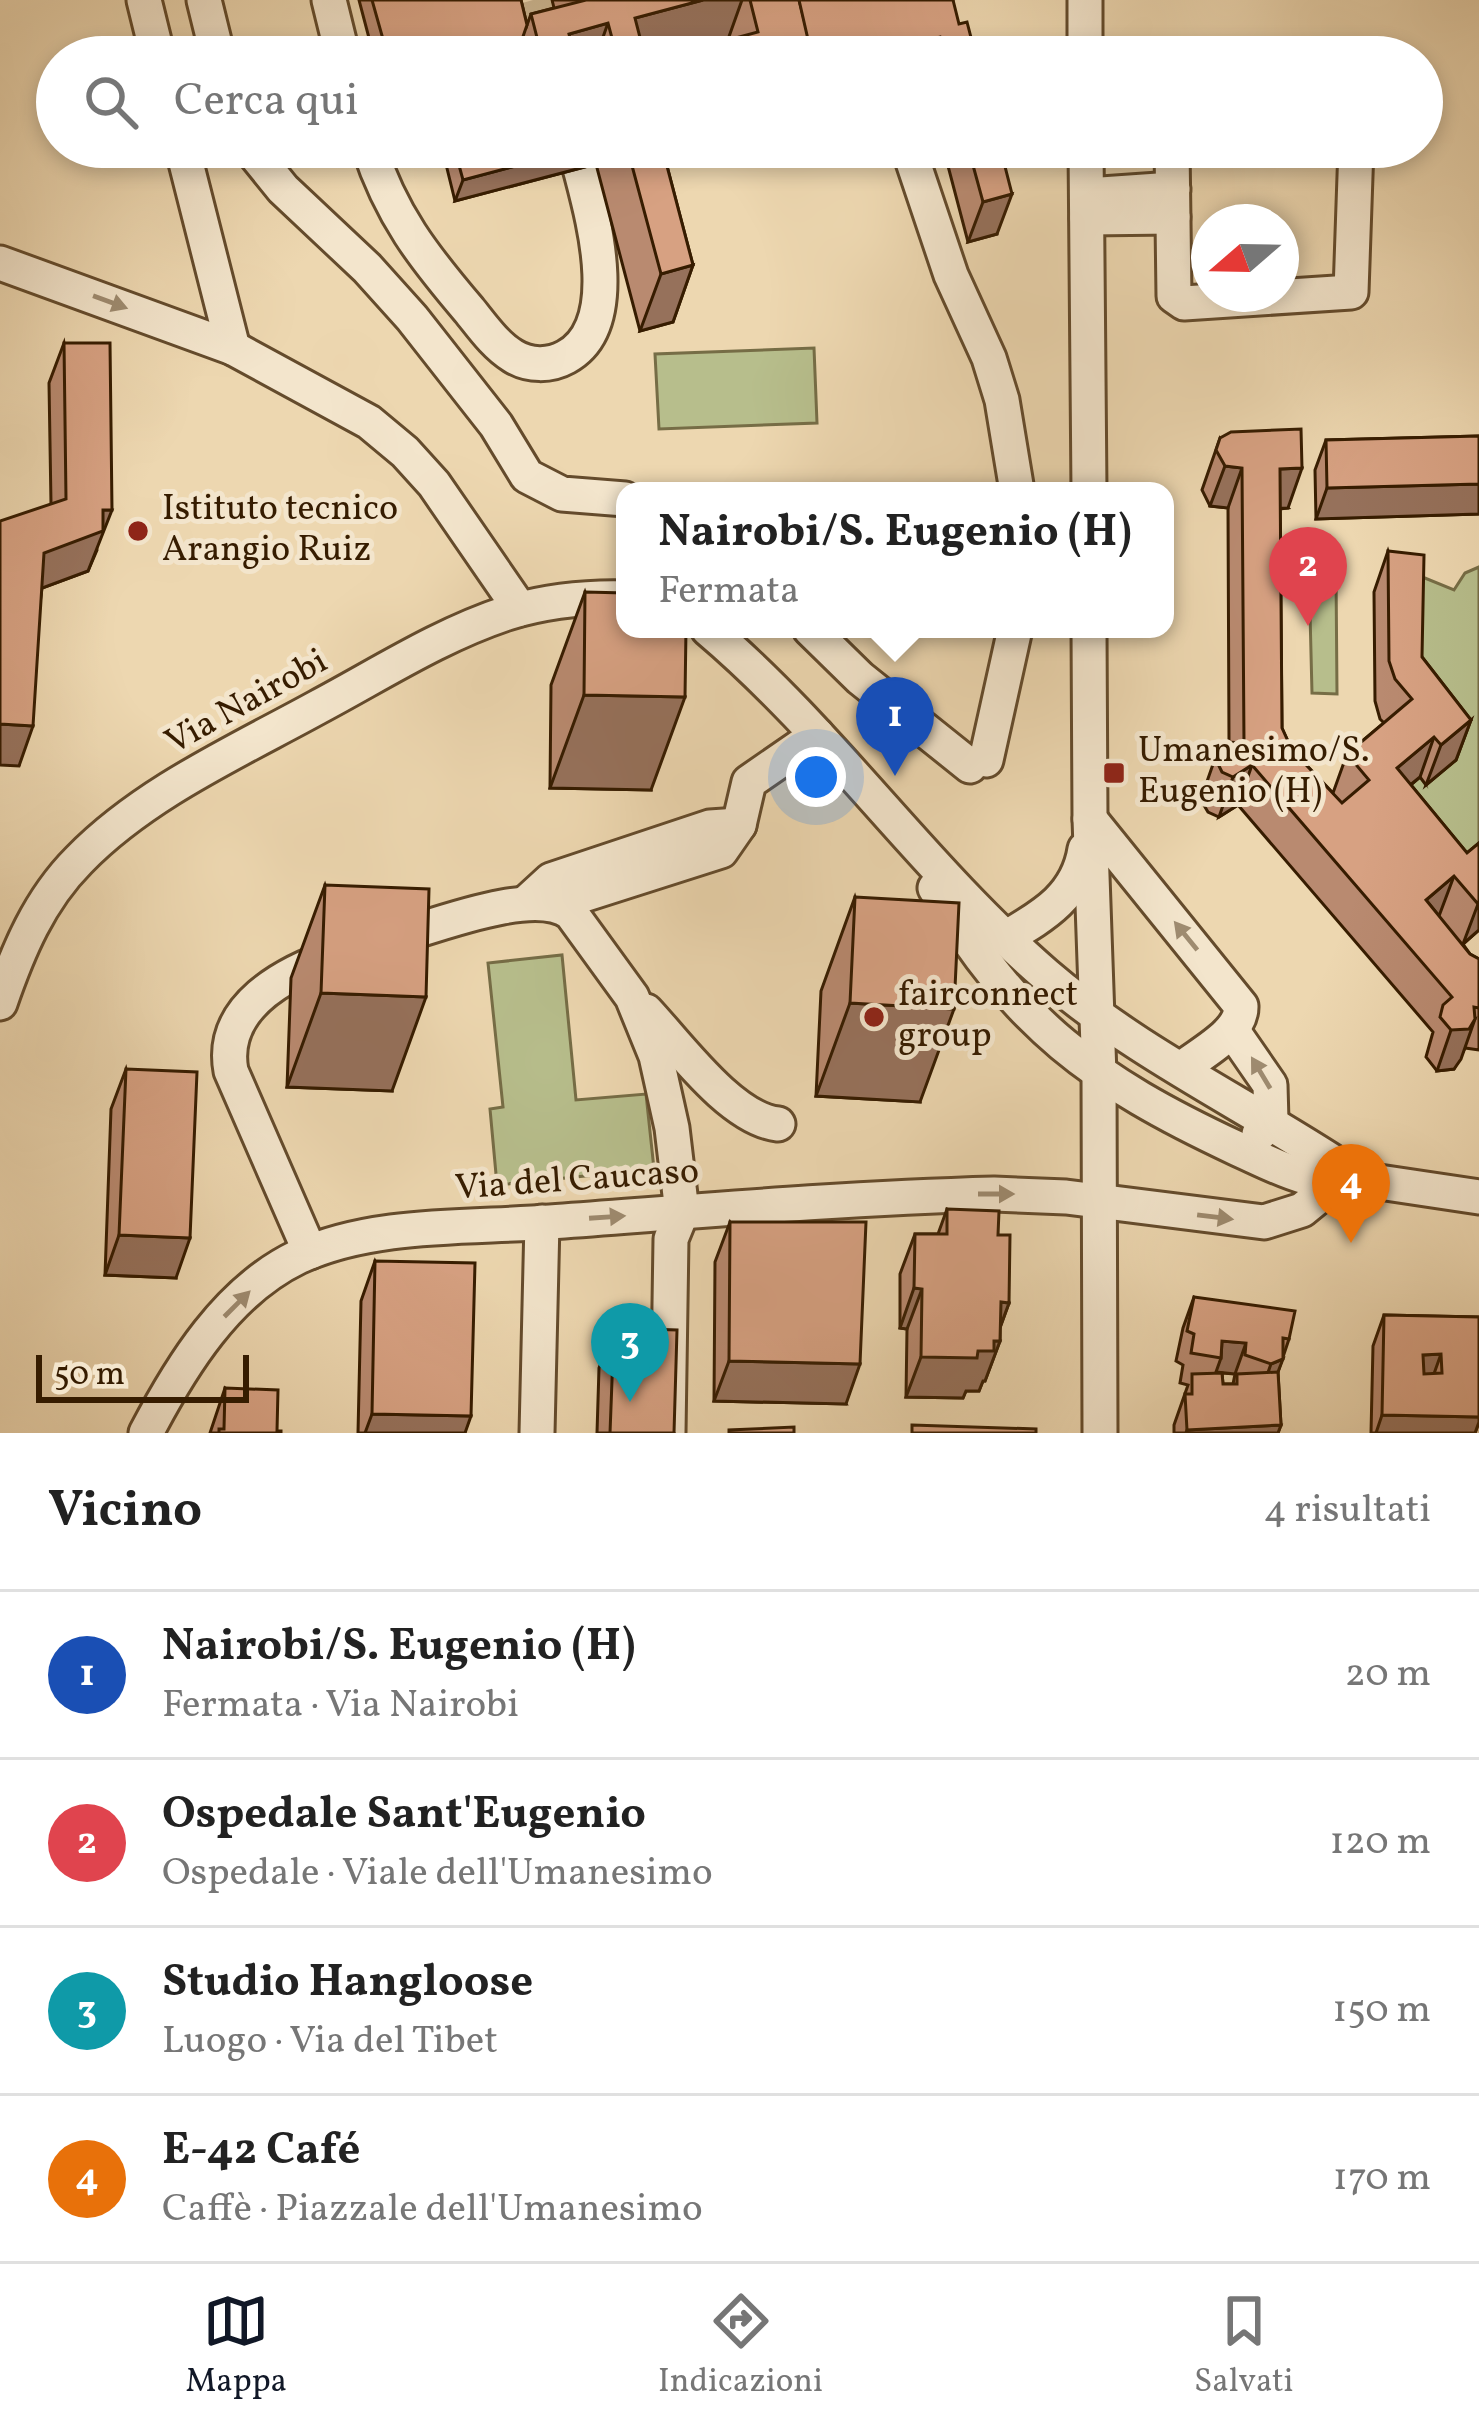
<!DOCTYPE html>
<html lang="it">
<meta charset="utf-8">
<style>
body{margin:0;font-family:Vollkorn,serif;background:#f2f2f2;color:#222}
.compass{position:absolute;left:1191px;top:204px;width:108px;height:108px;border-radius:50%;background:#fff;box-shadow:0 6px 18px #0003;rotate:250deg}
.scale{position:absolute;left:36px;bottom:30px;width:213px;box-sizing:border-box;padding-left:12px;border:6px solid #361c00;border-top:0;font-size:33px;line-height:42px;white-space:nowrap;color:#361c00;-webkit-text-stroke:9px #f3e5cc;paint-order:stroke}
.you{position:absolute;left:816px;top:777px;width:42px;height:42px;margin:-30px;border:9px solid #fff;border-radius:50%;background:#1a73e8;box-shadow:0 0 0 18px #1a73e833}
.badge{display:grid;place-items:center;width:78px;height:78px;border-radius:50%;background:#111827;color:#fff;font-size:39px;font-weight:700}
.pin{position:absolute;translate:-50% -99px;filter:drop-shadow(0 3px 6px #0008)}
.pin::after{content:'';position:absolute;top:63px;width:42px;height:36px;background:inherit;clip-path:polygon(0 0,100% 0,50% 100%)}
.popup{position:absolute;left:616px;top:482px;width:558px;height:156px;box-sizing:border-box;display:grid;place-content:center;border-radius:24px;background:#fff;filter:drop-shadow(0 3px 9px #0005);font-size:39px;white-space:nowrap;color:#767676}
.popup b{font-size:45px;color:#222}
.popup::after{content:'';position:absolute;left:50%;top:100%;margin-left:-24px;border:24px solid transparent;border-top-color:#fff}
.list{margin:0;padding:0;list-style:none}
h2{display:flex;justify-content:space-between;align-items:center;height:156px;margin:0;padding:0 48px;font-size:51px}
h2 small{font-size:39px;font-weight:400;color:#767676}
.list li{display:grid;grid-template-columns:78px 1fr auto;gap:36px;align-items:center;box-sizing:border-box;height:168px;padding:0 48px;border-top:3px solid #e0e0e0}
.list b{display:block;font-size:45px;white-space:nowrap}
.list p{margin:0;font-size:39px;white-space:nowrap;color:#767676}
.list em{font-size:39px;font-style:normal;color:#767676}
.icon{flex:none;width:66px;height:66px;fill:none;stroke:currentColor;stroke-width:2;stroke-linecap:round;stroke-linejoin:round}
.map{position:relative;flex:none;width:1479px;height:1433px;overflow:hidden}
.search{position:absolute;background:#fff;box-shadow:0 6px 18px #0003;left:36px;right:36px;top:36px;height:132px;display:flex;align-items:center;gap:30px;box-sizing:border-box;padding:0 42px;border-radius:66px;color:#767676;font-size:45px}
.sheet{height:828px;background:#fff}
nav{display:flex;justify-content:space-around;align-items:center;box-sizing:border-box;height:168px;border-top:3px solid #e0e0e0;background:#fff;font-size:33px;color:#767676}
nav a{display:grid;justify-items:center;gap:6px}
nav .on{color:#111827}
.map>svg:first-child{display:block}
.green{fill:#b7be8c;stroke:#766d46;stroke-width:3}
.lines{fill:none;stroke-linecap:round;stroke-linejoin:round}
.minor-tunnel{stroke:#c8b28d;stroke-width:33;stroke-dasharray:33 16;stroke-linecap:butt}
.minor-casing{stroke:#644b2c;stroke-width:39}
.minor{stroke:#f3e5cc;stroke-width:33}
.wall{fill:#b98a70;stroke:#361c00;stroke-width:3;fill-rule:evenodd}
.shaded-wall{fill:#96715b;stroke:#361c00;stroke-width:3}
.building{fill:#d7a182;stroke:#361c00;stroke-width:3;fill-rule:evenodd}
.oneway{fill:#9e8b70}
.poi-dot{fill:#8f2418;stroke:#f3e5cc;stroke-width:4.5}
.labels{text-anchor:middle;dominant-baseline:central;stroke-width:10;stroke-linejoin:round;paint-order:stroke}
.poi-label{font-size:36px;fill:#361c00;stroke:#f3e5cc;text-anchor:start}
.street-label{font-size:36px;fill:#361c00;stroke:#f3e5cc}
</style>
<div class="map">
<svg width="1479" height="1433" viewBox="0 0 1479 1433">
<rect width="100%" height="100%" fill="#edd7b0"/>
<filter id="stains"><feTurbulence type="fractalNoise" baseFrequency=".00167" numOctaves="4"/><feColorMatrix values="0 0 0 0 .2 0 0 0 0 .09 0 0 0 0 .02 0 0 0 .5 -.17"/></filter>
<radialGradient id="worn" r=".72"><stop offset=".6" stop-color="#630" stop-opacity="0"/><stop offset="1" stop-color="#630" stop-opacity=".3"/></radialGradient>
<g class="green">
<path d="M 814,348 L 817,423 L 659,429 L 655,354 Z"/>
<path d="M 1322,562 L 1331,565 L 1336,573 L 1337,694 L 1312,693 L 1309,573 Z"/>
<path d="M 1479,567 L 1479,871 L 1382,808 L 1420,777 L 1426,784 L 1414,708 L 1420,576 L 1454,590 L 1465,573 Z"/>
<path d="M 562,955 L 576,1100 L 646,1094 L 654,1169 L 497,1185 L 490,1109 L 503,1107 L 488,963 Z"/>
</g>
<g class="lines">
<path class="minor-tunnel" d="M 533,0 L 549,57"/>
<defs>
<g id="minor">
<path d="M 144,0 L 158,57"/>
<path d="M 204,0 L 218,57"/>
<path d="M 329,0 L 343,57"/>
<path d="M 1085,0 L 1085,57"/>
<path d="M 182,147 L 233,348"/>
<path d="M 249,147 L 283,189 L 367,268 L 412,318 L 496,425 L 527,476 L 562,494 L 625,499"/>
<path d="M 369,147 C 391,215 423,256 469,310 C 482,326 495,345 513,356 C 529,366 550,366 566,357 C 624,325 593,218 580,168"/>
<path d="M 908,147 L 951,275 L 989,358 L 1002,400 L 1017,491"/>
<path d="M 1086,147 L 1089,491"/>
<path d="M 1172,147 L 1174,296 L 1184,303 L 1351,292 L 1356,147"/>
<path d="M 1087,195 L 1173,189"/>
<path d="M 1087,218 L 1173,217"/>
<path d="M 0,263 L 233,348 L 369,422 L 405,452 L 434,484 L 520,609"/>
<path d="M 708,629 C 831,733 923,869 1046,975 C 1140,1056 1256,1109 1359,1179"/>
<path d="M 810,629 L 860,678 L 970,766"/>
<path d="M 1089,629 L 1090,819 L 1099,1075 L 1100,1433"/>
<path d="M 986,760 L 1015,629"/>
<path d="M 1090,819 L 1241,1006 C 1242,1033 1201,1053 1181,1069"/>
<path d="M 935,888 C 1017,1025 1093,1081 1236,1148 C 1276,1166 1314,1189 1359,1179 L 1479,1197"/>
<path d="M 527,902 L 551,880 L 710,827 L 739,825"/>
<path d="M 558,903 L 721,851 L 739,825 L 749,782 L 817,735"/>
<path d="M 1007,937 C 1045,915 1078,895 1085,849"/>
<path d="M 386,940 C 431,928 533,885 571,913 L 632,997 L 656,1056 L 672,1128 L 682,1212 L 671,1239 L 668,1433"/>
<path d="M 0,1003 C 18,951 39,900 79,860 C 144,793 238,751 318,707 C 380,674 440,635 507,613 C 546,601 585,597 625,598"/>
<path d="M 646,1011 C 678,1045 731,1119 778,1124"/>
<path d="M 1232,1030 L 1270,1085 L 1271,1121 L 1259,1134"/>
<path d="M 310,1252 L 231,1071 C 219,1007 285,973 337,955"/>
<path d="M 146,1433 C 181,1366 227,1291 298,1257 C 373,1222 469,1228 550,1222 C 697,1211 846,1198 994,1194 L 1066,1197 L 1264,1222 L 1302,1210 L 1335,1183"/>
<path d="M 537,1433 L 542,1222"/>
</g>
</defs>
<use href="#minor" class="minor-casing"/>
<use href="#minor" class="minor"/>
</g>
<g class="wall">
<path d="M 359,0 L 521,0 L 527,25 L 531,14 L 554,8 L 552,0 L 953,0 L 945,57 L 374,57 Z"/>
<path d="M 398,147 L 662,147 L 693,265 L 673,322 L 640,331 L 596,164 L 455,201 L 442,148 L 401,159 Z"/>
<path d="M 943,147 L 1000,147 L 997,234 L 968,242 Z"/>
<path d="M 64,343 L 97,550 L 88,571 L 42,588 L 19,766 L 51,504 L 49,383 Z"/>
<path d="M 1479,436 L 1479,514 L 1316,519 L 1315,470 L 1326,440 Z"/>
<path d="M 1220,438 L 1288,508 L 1280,509 L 1282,728 L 1292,750 L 1333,793 L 1347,754 L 1384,723 L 1380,719 L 1375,701 L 1374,592 L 1388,551 L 1422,657 L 1471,720 L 1456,760 L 1426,785 L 1420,777 L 1411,785 L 1467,853 L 1479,843 L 1479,930 L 1463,944 L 1470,954 L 1479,959 L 1479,1050 L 1465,1048 L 1454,1069 L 1437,1071 L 1426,1057 L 1433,1032 L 1238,805 L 1219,817 L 1208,812 L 1202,802 L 1204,790 L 1218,750 L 1229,742 L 1228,508 L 1210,506 L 1202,490 Z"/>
<path d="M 585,592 L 651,790 L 550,788 L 551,685 Z"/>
<path d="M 325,885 L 392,1091 L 287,1087 L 291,978 Z"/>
<path d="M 855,897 L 920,1102 L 816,1096 L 821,991 Z"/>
<path d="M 126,1069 L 176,1278 L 105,1275 L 111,1109 Z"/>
<path d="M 947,1209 L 998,1235 L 1009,1303 L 1000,1328 L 1000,1341 L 985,1381 L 983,1381 L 979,1391 L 966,1391 L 963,1398 L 906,1397 L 907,1329 L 900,1328 L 900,1274 L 915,1234 L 938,1234 Z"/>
<path d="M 730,1222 L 846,1404 L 714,1401 L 715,1262 Z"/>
<path d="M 375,1261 L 465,1433 L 358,1433 L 361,1301 Z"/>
<path d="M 1194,1297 L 1289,1339 L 1278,1372 L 1281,1425 L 1278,1433 L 1174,1433 L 1174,1425 L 1188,1385 L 1180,1383 L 1183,1365 L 1176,1361 L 1183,1328 ZM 1222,1373 L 1235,1374 L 1233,1384 L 1223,1384 Z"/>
<path d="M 1384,1315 L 1479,1317 L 1479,1422 L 1475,1433 L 1371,1433 L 1373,1346 Z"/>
<path d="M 614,1328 L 674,1433 L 597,1433 L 599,1368 Z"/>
<path d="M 225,1388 L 277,1431 L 281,1433 L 210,1433 Z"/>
</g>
<g class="shaded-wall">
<path d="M 703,0 L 742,0 L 726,45 L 683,57 L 621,57 L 635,18 Z"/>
<path d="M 608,23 L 596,57 L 542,57 L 569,34 Z"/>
<path d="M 940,37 L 933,57 L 863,57 Z"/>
<path d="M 406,147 L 442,147 L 401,159 Z"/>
<path d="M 550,147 L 602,147 L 596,164 L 455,201 L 463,180 L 546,158 Z"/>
<path d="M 1012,194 L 997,234 L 968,242 L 983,202 Z"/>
<path d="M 693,265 L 673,322 L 640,331 L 661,274 Z"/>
<path d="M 1225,466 L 1242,468 L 1228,508 L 1210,506 Z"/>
<path d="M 1302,468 L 1288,508 L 1265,509 L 1280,469 Z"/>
<path d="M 1479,484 L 1479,514 L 1316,519 L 1327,488 Z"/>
<path d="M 103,510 L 112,510 L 88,571 L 29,593 L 44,553 Z"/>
<path d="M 584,695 L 685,697 L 651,790 L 550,788 Z"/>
<path d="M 1471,720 L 1456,760 L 1426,785 L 1441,745 Z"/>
<path d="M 0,724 L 33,726 L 19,766 L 0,765 Z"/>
<path d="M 1434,737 L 1420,777 L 1382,808 L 1397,768 Z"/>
<path d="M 1252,765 L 1238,805 L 1219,817 L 1233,777 Z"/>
<path d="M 1454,876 L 1439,916 L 1426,900 Z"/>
<path d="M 1479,903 L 1479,930 L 1463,944 L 1478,904 Z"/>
<path d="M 321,993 L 426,997 L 392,1091 L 287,1087 Z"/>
<path d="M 850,1003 L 954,1009 L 920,1102 L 816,1096 Z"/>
<path d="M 1475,1019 L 1461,1059 L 1454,1069 L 1437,1071 L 1451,1030 Z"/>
<path d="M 119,1235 L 190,1238 L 176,1278 L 105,1275 Z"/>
<path d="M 914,1288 L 922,1289 L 907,1329 L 900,1328 Z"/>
<path d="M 1001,1302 L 1009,1303 L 995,1341 L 1000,1341 L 985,1381 L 983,1381 L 979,1391 L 966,1391 L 963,1398 L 906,1397 L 921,1357 Z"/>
<path d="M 1222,1341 L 1246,1343 L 1235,1374 L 1216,1372 L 1221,1358 Z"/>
<path d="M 1441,1354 L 1430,1385 L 1411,1385 L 1423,1355 Z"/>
<path d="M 1283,1359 L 1271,1390 L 1260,1395 L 1271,1364 Z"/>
<path d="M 729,1361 L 860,1364 L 846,1404 L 714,1401 Z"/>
<path d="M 372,1414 L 471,1416 L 465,1433 L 365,1433 Z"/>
<path d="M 1382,1415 L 1479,1417 L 1479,1422 L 1475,1433 L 1376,1433 Z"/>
<path d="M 1281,1425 L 1278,1433 L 1186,1433 L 1187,1430 Z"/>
</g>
<g class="building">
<path d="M 372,0 L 521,0 L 527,25 L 518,51 L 520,57 L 388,57 Z"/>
<path d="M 586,0 L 703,0 L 635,18 L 645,57 L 617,57 L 608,23 L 569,34 L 575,57 L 542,57 L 531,14 Z"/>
<path d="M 750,0 L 799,0 L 813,55 L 805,57 L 665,57 L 758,32 Z"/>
<path d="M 799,0 L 953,0 L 959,24 L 967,22 L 976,57 L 945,57 L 940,37 L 863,57 L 812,57 Z"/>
<path d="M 454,147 L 543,147 L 546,158 L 463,180 Z"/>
<path d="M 627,147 L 662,147 L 693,265 L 661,274 Z"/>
<path d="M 968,147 L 1000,147 L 1012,194 L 983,202 Z"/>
<path d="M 64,343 L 110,343 L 112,510 L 103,510 L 103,531 L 44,553 L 33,726 L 0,724 L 0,521 L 66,499 Z"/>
<path d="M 1301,429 L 1302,468 L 1280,469 L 1282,728 L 1292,750 L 1342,803 L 1369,780 L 1347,754 L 1412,699 L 1395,679 L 1389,661 L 1388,551 L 1424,555 L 1422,657 L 1471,720 L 1441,745 L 1434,737 L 1397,768 L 1467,853 L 1479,843 L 1479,903 L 1478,904 L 1454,876 L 1426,900 L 1470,954 L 1479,959 L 1479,1008 L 1474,1007 L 1475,1019 L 1469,1029 L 1451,1030 L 1440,1017 L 1443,1005 L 1452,997 L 1252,765 L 1233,777 L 1222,772 L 1217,762 L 1218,750 L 1227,742 L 1244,743 L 1242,468 L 1225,466 L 1216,450 L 1220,438 L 1231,432 Z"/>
<path d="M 1479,436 L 1479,484 L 1327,488 L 1326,440 Z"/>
<path d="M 585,592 L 625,593 L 625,629 L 686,629 L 685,697 L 584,695 Z"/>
<path d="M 325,885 L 429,889 L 426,997 L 321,993 Z"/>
<path d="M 855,897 L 959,903 L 954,1009 L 850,1003 Z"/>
<path d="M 126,1069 L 197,1072 L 190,1238 L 119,1235 Z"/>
<path d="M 947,1209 L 999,1211 L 998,1235 L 1010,1235 L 1009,1303 L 1001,1302 L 1000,1341 L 994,1341 L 994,1351 L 978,1351 L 977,1358 L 921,1357 L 922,1289 L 914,1288 L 915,1234 L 947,1234 Z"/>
<path d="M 730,1222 L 866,1222 L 860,1364 L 729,1361 Z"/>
<path d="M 375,1261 L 475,1263 L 471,1416 L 372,1414 Z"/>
<path d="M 1194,1297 L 1295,1311 L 1289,1339 L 1283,1338 L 1283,1359 L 1271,1364 L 1245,1355 L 1246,1343 L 1222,1341 L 1221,1358 L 1191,1353 L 1194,1334 L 1187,1331 Z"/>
<path d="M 1384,1315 L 1479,1317 L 1479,1417 L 1382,1415 ZM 1441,1354 L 1442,1373 L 1424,1374 L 1423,1355 Z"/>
<path d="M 614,1328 L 677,1330 L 674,1433 L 610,1433 Z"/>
<path d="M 1278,1372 L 1281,1425 L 1187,1430 L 1185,1394 L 1192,1394 L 1192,1374 L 1222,1373 L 1223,1384 L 1237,1384 L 1237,1374 Z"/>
<path d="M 225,1388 L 278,1390 L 277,1431 L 281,1431 L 281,1433 L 219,1433 L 219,1429 L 224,1429 Z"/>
<path d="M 912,1425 L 1036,1429 L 1036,1433 L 912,1433 Z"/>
<path d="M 794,1427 L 794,1433 L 729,1433 L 729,1430 Z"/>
</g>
<defs><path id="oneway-solid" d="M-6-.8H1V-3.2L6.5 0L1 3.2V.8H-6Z" transform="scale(3)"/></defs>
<g class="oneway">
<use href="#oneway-solid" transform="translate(110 302) rotate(20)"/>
<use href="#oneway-solid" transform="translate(1186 936) rotate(-129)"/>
<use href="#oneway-solid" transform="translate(1261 1073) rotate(-121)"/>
<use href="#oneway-solid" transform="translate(996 1194)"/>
<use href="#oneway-solid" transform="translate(607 1217) rotate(-4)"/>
<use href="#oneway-solid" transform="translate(1215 1217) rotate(7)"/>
<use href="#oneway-solid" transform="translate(237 1304) rotate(-45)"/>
</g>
<g class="poi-dot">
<circle cx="138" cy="531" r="12"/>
<rect x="1102" y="761" width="24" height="24" rx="6"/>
<circle cx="874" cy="1017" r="12"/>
</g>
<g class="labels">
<g class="poi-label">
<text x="162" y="510">Istituto tecnico<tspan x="162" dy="41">Arangio Ruiz</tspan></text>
<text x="1138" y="752">Umanesimo/S.<tspan x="1138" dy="41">Eugenio (H)</tspan></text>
<text x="898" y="996">fairconnect<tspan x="898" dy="41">group</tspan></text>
</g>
<g class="street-label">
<text transform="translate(247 703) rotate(-29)">Via Nairobi</text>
<text transform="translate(577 1181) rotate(-4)">Via del Caucaso</text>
</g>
</g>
<rect width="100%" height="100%" filter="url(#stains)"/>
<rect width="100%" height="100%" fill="url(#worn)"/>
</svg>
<svg class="compass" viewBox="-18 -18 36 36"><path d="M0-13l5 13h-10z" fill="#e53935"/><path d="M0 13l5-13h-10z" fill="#767676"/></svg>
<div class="scale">50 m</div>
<div class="you"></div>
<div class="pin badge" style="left:895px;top:776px;background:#1a4fb4">1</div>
<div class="popup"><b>Nairobi/S. Eugenio (H)</b>Fermata</div>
<div class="pin badge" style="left:1308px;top:626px;background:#e0444e">2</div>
<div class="pin badge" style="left:630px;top:1402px;background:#0f9aa8">3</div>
<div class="pin badge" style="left:1351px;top:1243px;background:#e8710a">4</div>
<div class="search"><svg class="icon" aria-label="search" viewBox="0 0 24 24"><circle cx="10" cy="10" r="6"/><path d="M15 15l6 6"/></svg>Cerca qui</div>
</div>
<section class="sheet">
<h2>Vicino<small>4 risultati</small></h2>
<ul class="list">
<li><span class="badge" style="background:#1a4fb4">1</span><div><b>Nairobi/S. Eugenio (H)</b><p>Fermata · Via Nairobi</p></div><em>20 m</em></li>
<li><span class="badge" style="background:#e0444e">2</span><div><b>Ospedale Sant'Eugenio</b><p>Ospedale · Viale dell'Umanesimo</p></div><em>120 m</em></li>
<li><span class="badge" style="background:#0f9aa8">3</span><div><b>Studio Hangloose</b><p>Luogo · Via del Tibet</p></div><em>150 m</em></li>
<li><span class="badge" style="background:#e8710a">4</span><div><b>E-42 Café</b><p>Caffè · Piazzale dell'Umanesimo</p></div><em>170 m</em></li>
</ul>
</section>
<nav>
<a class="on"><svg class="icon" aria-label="map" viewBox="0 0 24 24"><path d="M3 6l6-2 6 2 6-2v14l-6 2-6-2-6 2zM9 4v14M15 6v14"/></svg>Mappa</a>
<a><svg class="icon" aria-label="directions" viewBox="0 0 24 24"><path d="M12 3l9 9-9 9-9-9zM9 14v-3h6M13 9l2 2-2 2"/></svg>Indicazioni</a>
<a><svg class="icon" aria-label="saved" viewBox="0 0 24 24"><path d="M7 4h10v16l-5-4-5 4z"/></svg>Salvati</a>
</nav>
